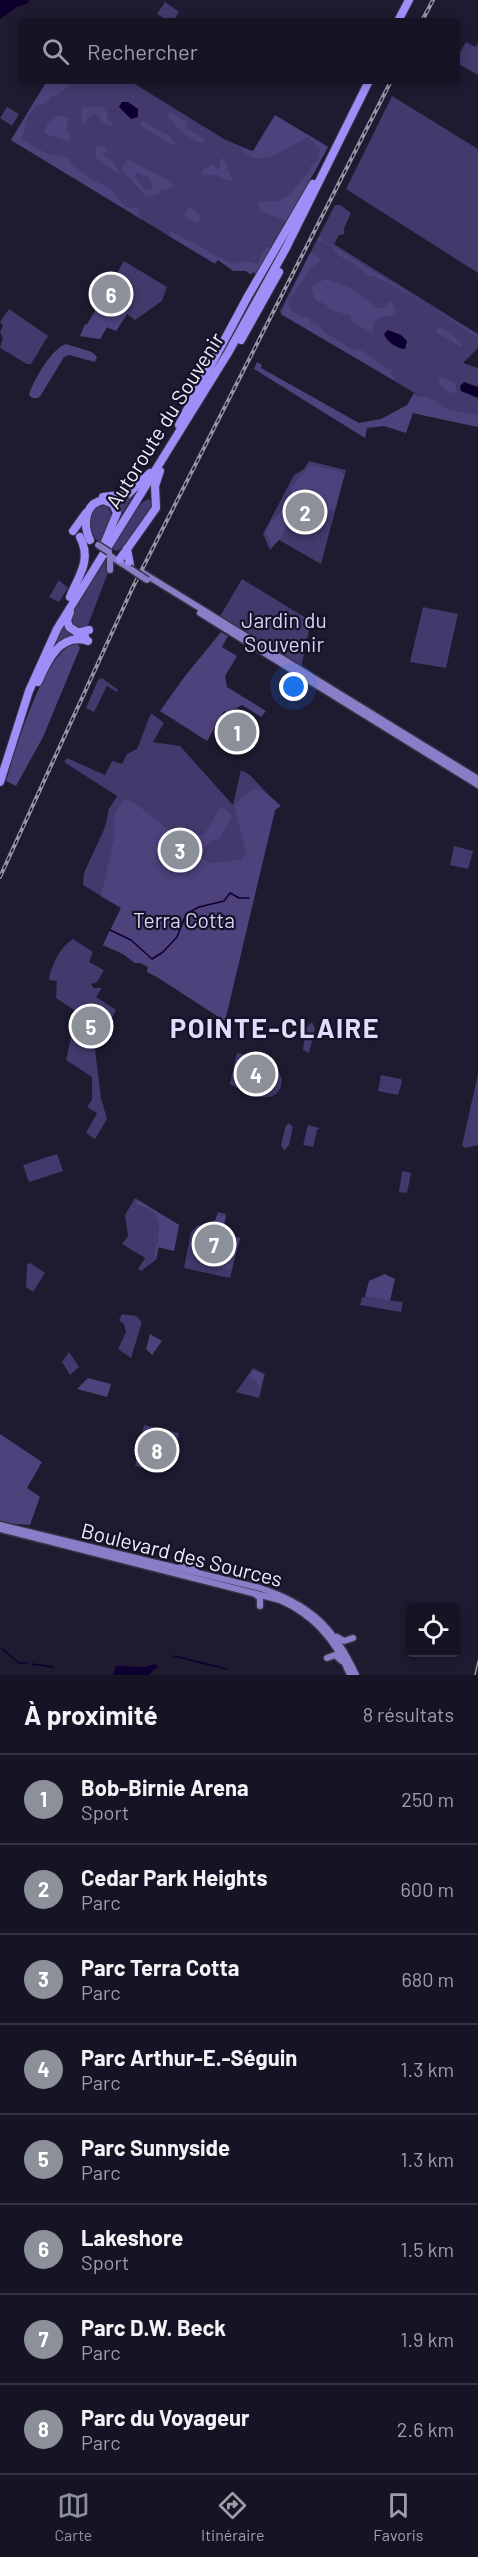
<!DOCTYPE html>
<html lang="fr">
<meta charset="utf-8">
<style>
body{margin:0;font-family:Barlow,sans-serif;background:#232131;color:#f1f3f6}
.controls{position:absolute;right:18px;bottom:18px;display:grid;overflow:hidden;border-radius:6px;box-shadow:0 3px 9px #0003}
.controls button{width:54px;height:54px;display:grid;place-items:center;padding:0;border:0;border-bottom:2px solid #353341;background:#161424;color:#f1f3f6;font:30px sans-serif}
.you{position:absolute;left:294px;top:687px;width:21px;height:21px;margin:-15px;border:4px solid #fff;border-radius:50%;background:#1a73e8;box-shadow:0 0 0 9px #1a73e833}
.badge{display:grid;place-items:center;width:39px;height:39px;border-radius:50%;background:#8c9099;color:#fff;font-size:20px;font-weight:700}
.pin{position:absolute;translate:-50% -50%;border:3px solid #fff;box-shadow:0 2px 6px #0006}
.list{margin:0;padding:0;list-style:none}
h2{display:flex;justify-content:space-between;align-items:center;height:78px;margin:0;padding:0 24px;font-size:26px}
h2 small{font-size:20px;font-weight:400;color:#9e9ea6}
.list li{display:grid;grid-template-columns:39px 1fr auto;gap:18px;align-items:center;box-sizing:border-box;height:90px;padding:0 24px;border-top:2px solid #353341}
.list b{display:block;font-size:22px;white-space:nowrap}
.list p{margin:0;font-size:20px;white-space:nowrap;color:#9e9ea6}
.list em{font-size:20px;font-style:normal;color:#9e9ea6}
.icon{flex:none;width:33px;height:33px;fill:none;stroke:currentColor;stroke-width:2;stroke-linecap:round;stroke-linejoin:round}
.map{position:relative;flex:none;width:478px;height:1675px;overflow:hidden}
.search{position:absolute;background:#161424;box-shadow:0 3px 9px #0003;left:18px;right:18px;top:18px;height:66px;display:flex;align-items:center;gap:15px;box-sizing:border-box;padding:0 21px;border-radius:6px;color:#9e9ea6;font-size:22px}
.sheet{height:798px;background:#161424}
nav{display:flex;justify-content:space-around;align-items:center;box-sizing:border-box;height:84px;border-top:2px solid #353341;background:#161424;font-size:16px;color:#9e9ea6}
nav a{display:grid;justify-items:center;gap:3px}
nav .on{color:#8c9099}
.map>svg:first-child{display:block}
.green{fill:#42396c}
.forest{fill:#4d427c;fill-rule:evenodd}
.water{fill:#0e002e}
.lines{fill:none;stroke-linecap:round;stroke-linejoin:round}
.stream{stroke:#0e002e;stroke-width:1.5}
.major-casing{stroke:#363345;stroke-width:9}
.highway-casing{stroke:#363345;stroke-width:10}
.major{stroke:#8a7dc8;stroke-width:6}
.highway{stroke:#a08df8;stroke-width:8}
.tram{stroke:#9593a5;stroke-width:1.5}
.rail-casing{stroke:#9593a5;stroke-width:4}
.rail{stroke:#151126;stroke-width:1.5;stroke-dasharray:4.5;stroke-linecap:butt}
.major-bridge-casing{stroke:#363345;stroke-width:9;stroke-linecap:butt}
.major-bridge{stroke:#8a7dc8;stroke-width:6}
.labels{text-anchor:middle;dominant-baseline:central;stroke-width:4.5;stroke-linejoin:round;paint-order:stroke}
.street-label{font-size:21px;fill:#edecfb;stroke:#151126}
.park-label{font-size:21px;fill:#d7d3f8;stroke:#151126}
.district-label{font-size:27px;font-weight:bold;letter-spacing:1.5px;fill:#e0ddfc;stroke:#151126}
</style>
<div class="map">
<svg width="478" height="1675" viewBox="0 0 478 1675">
<rect width="100%" height="100%" fill="#1e1a30"/>
<g class="green">
<path d="M 165,2 L 179,12 L 173,21 L 169,21 L 157,14 Z"/>
<path d="M 466,42 L 475,47 L 478,43 L 478,75 L 457,63 L 457,57 Z"/>
<path d="M 47,81 L 130,81 L 224,139 L 252,151 L 307,134 L 328,147 L 259,275 L 253,272 L 251,275 L 246,271 L 233,271 L 218,260 L 215,264 L 11,140 Z"/>
<path d="M 392,96 L 478,149 L 478,273 L 346,189 Z"/>
<path d="M 7,107 L 19,114 L 12,126 L 0,118 Z"/>
<path d="M 335,205 L 340,205 L 351,213 L 344,228 L 344,234 L 339,235 L 334,244 L 478,334 L 478,348 L 463,363 L 478,368 L 478,427 L 413,413 L 420,396 L 282,315 L 280,311 Z"/>
<path d="M 124,261 L 167,287 L 162,301 L 135,320 L 127,314 L 116,331 L 107,327 L 100,339 L 80,336 Z"/>
<path d="M 9,309 L 48,336 L 31,364 L 27,364 L 0,348 L 3,338 L 0,332 L 3,325 L 0,322 Z"/>
<path d="M 309,461 L 346,470 L 321,564 L 279,540 L 270,550 L 263,534 L 294,475 L 304,469 Z"/>
<path d="M 136,491 L 120,517 L 119,516 L 109,499 Z"/>
<path d="M 149,499 L 152,503 L 152,508 L 121,549 L 116,551 L 110,548 C 118,537 136,502 149,499 Z"/>
<path d="M 106,501 L 114,521 L 101,543 L 90,535 L 88,516 L 97,503 Z"/>
<path d="M 106,558 L 109,570 L 88,625 L 82,631 L 71,626 L 70,617 Z"/>
<path d="M 242,579 L 311,621 L 301,668 L 219,618 Z"/>
<path d="M 59,580 L 68,588 L 59,602 L 49,597 Z"/>
<path d="M 423,607 L 458,614 L 446,668 L 410,662 Z"/>
<path d="M 65,620 L 76,638 L 47,661 L 51,645 Z"/>
<path d="M 102,678 L 118,690 L 117,692 L 107,686 L 94,712 L 86,708 L 98,680 Z"/>
<path d="M 151,713 L 164,723 L 153,742 L 180,746 L 233,805 L 241,770 L 250,775 L 279,806 L 275,810 L 225,1021 L 157,977 L 147,972 L 148,967 L 141,963 L 135,963 L 123,954 L 103,945 L 121,908 L 83,885 L 84,873 L 105,827 L 109,809 L 117,796 L 64,762 L 67,758 L 105,775 L 112,761 L 122,764 L 127,754 L 137,749 Z"/>
<path d="M 454,846 L 473,851 L 468,869 L 450,865 Z"/>
<path d="M 73,939 L 93,952 L 89,962 L 104,970 L 97,982 L 91,984 L 94,988 L 102,988 L 96,997 L 116,1010 L 95,1049 L 101,1098 L 107,1119 L 95,1139 L 86,1133 L 97,1113 L 87,1107 L 92,1100 L 92,1077 L 66,1060 L 77,1012 L 56,998 L 57,981 L 49,980 C 51,966 60,947 73,939 Z"/>
<path d="M 312,1022 L 315,1029 L 309,1053 L 303,1050 L 306,1028 Z"/>
<path d="M 237,1053 L 254,1057 L 254,1060 L 277,1069 L 282,1079 C 280,1111 246,1093 230,1084 Z"/>
<path d="M 478,1074 L 478,1145 L 465,1148 L 462,1145 Z"/>
<path d="M 381,1075 L 401,1079 L 402,1082 L 398,1095 L 378,1091 Z"/>
<path d="M 289,1123 L 293,1127 L 289,1145 L 284,1151 L 281,1145 L 286,1125 Z"/>
<path d="M 308,1125 L 320,1128 L 317,1130 L 313,1147 L 303,1145 Z"/>
<path d="M 57,1154 L 63,1171 L 29,1182 L 23,1165 Z"/>
<path d="M 402,1171 L 411,1173 L 407,1193 L 399,1192 Z"/>
<path d="M 135,1198 L 179,1225 L 174,1251 L 158,1247 L 157,1259 L 141,1271 L 138,1269 L 145,1258 L 122,1244 L 128,1236 L 125,1215 Z"/>
<path d="M 218,1212 L 226,1214 L 222,1234 L 240,1238 L 230,1278 L 184,1268 L 191,1232 L 198,1225 L 213,1228 Z"/>
<path d="M 30,1263 L 45,1273 L 33,1292 L 26,1287 L 27,1264 Z"/>
<path d="M 362,1297 L 403,1302 L 401,1312 L 360,1305 Z"/>
<path d="M 122,1314 L 136,1316 L 142,1322 L 131,1358 L 118,1349 L 126,1332 L 124,1324 L 119,1320 Z"/>
<path d="M 69,1352 L 79,1367 L 70,1375 L 62,1362 Z"/>
<path d="M 253,1368 L 265,1374 L 259,1398 L 236,1392 Z"/>
<path d="M 144,1425 L 179,1433 L 172,1463 L 166,1466 L 164,1473 L 135,1466 Z"/>
</g>
<g class="forest">
<path d="M 47,81 L 75,81 L 56,96 L 52,96 L 45,104 L 37,104 L 27,118 L 22,139 L 47,154 L 68,158 L 73,166 L 93,180 L 113,190 L 114,194 L 126,207 L 139,208 L 137,214 L 141,216 L 141,219 L 11,140 Z"/>
<path d="M 83,107 L 103,107 L 108,114 L 106,117 L 112,122 L 112,126 L 105,125 L 100,120 L 99,114 L 95,113 L 88,118 L 83,126 L 81,113 Z"/>
<path d="M 170,112 L 187,122 L 186,128 L 205,139 L 204,143 C 191,143 174,126 168,115 Z"/>
<path d="M 58,115 L 70,118 L 67,123 L 68,132 L 71,134 L 69,142 C 63,139 47,136 44,132 L 48,123 Z"/>
<path d="M 275,115 L 328,147 L 287,221 L 262,212 L 259,207 L 259,203 C 267,199 275,204 282,199 C 296,192 301,177 313,169 L 310,169 L 310,167 L 318,159 L 320,149 L 308,137 L 271,157 L 264,157 L 261,159 C 253,158 246,156 241,148 L 253,151 Z"/>
<path d="M 141,121 L 170,136 L 175,144 L 171,144 L 141,126 Z"/>
<path d="M 104,146 L 110,151 L 107,150 L 103,155 L 114,162 L 114,165 L 120,172 L 118,174 L 96,158 L 96,150 L 94,147 Z"/>
<path d="M 224,158 L 229,173 L 234,180 L 230,181 L 215,175 L 202,175 L 201,172 L 212,164 L 217,170 L 220,168 L 220,160 Z"/>
<path d="M 128,159 L 169,181 L 173,185 L 173,188 L 161,190 L 158,195 L 146,196 L 121,170 ZM 137,172 L 150,179 L 153,188 L 151,190 C 142,190 139,182 135,176 Z"/>
<path d="M 190,207 L 197,211 L 201,217 L 198,223 L 192,222 L 184,215 Z"/>
<path d="M 171,231 L 232,264 L 247,261 L 257,264 L 266,248 L 269,247 L 272,249 L 258,275 L 253,272 L 251,274 L 246,271 L 233,270 L 218,260 L 214,263 L 169,236 Z"/>
<path d="M 319,238 L 478,335 L 478,338 L 427,304 L 374,276 L 370,277 L 352,262 L 338,255 L 333,248 L 323,241 L 317,241 Z"/>
<path d="M 310,253 L 322,259 L 312,267 L 290,298 L 288,302 L 291,311 L 302,317 L 309,317 L 311,323 L 321,326 L 324,332 L 352,349 L 363,351 L 388,370 L 390,369 L 392,370 L 390,375 L 396,378 L 394,380 L 281,314 Z"/>
<path d="M 325,279 L 349,287 L 379,309 L 383,308 L 389,302 L 393,303 L 396,311 L 390,317 L 384,316 L 375,321 L 372,333 L 349,320 L 352,316 L 331,310 L 325,304 L 315,300 L 311,287 Z"/>
<path d="M 100,300 L 108,306 L 124,304 L 127,314 L 116,331 L 107,327 L 100,339 L 80,336 L 85,324 L 87,325 L 100,304 Z"/>
<path d="M 439,327 L 450,333 L 462,344 L 461,347 L 435,332 Z"/>
<path d="M 66,344 L 92,352 L 97,357 L 95,362 L 69,355 L 64,357 L 41,395 L 38,398 L 32,398 L 29,395 C 32,382 53,347 66,344 Z"/>
<path d="M 257,362 L 262,365 L 261,368 L 359,423 L 381,419 L 407,405 L 414,393 L 421,397 L 423,396 L 437,401 L 441,406 L 448,409 L 478,415 L 478,427 L 413,413 L 406,433 L 384,426 L 367,428 L 365,438 L 254,369 Z"/>
<path d="M 438,376 L 455,383 L 457,393 C 447,394 438,387 438,376 Z"/>
<path d="M 309,465 L 342,472 L 344,475 L 336,506 L 330,511 L 301,498 L 281,538 L 271,547 L 269,538 L 265,533 L 272,520 L 274,520 L 292,497 L 292,486 Z"/>
<path d="M 221,632 L 228,636 L 222,647 L 237,656 L 225,676 L 227,687 L 266,711 L 261,717 L 242,705 L 227,713 L 224,711 L 207,741 L 160,711 L 185,676 Z"/>
<path d="M 77,643 L 80,648 L 43,737 L 16,786 L 6,781 C 15,752 45,647 77,643 Z"/>
<path d="M 253,789 L 264,791 L 281,806 L 275,810 L 225,1021 L 157,977 L 147,972 L 148,967 L 141,963 L 135,963 L 123,954 L 103,945 L 121,908 L 101,896 L 114,838 L 115,812 L 125,798 L 140,807 L 173,834 L 204,835 L 221,806 L 232,816 L 219,840 L 213,840 L 200,850 L 201,857 L 209,863 L 241,860 L 246,851 L 234,805 Z"/>
<path d="M 138,1200 L 179,1225 L 174,1251 L 159,1247 L 156,1256 L 154,1254 C 158,1243 163,1222 153,1212 C 149,1208 141,1206 135,1204 Z"/>
<path d="M 217,1215 L 226,1216 L 222,1234 L 240,1238 L 231,1269 L 219,1268 L 219,1266 L 228,1263 L 230,1256 L 227,1252 L 195,1245 L 193,1241 L 204,1227 L 213,1228 Z"/>
<path d="M 385,1274 L 395,1279 L 390,1301 L 365,1297 L 369,1281 Z"/>
<path d="M 150,1334 L 162,1341 L 152,1355 L 146,1349 Z"/>
<path d="M 254,1370 L 264,1375 L 259,1390 L 258,1384 L 249,1376 Z"/>
<path d="M 88,1378 L 111,1384 L 107,1397 L 77,1389 Z"/>
<path d="M 0,1434 L 42,1462 L 27,1488 L 40,1497 L 30,1525 L 0,1523 Z"/>
</g>
<g class="water">
<path d="M 0,0 L 29,0 L 28,3 L 17,7 L 0,19 Z"/>
<path d="M 122,102 L 128,102 L 138,109 L 138,117 L 131,119 L 119,107 Z"/>
<path d="M 388,330 L 401,335 L 407,341 L 405,349 C 397,349 387,342 384,334 Z"/>
<path d="M 464,382 L 478,387 L 478,398 L 461,391 L 460,386 Z"/>
<path d="M 155,1664 L 158,1667 L 148,1675 L 113,1675 L 116,1666 L 145,1667 Z"/>
</g>
<g class="lines">
<g class="stream">
<path d="M 110,930 L 131,940 L 152,959 L 163,952 L 177,937 L 186,914 L 199,907 L 224,901 L 230,893 L 239,898 L 249,898"/>
<path d="M 1,1648 L 19,1663 L 27,1663"/>
<path d="M 174,1656 L 227,1669"/>
<path d="M 32,1664 L 53,1667"/>
</g>
<defs>
<g id="major">
<path d="M 107,554 L 129,568"/>
<path d="M 110,556 L 110,570"/>
<path d="M 143,573 L 478,779"/>
<path d="M 200,613 L 478,785"/>
<path d="M 0,1525 L 260,1588 C 309,1604 334,1627 356,1675"/>
<path d="M 0,1529 L 280,1600 C 314,1615 336,1640 350,1675"/>
<path d="M 180,1567 L 189,1562 L 191,1568 L 196,1571"/>
<path d="M 255,1594 L 260,1598 L 260,1606"/>
<path d="M 337,1637 L 344,1641 L 353,1638"/>
<path d="M 327,1658 L 335,1655 L 342,1661"/>
</g>
<g id="highway">
<path d="M 398,21 L 409,0"/>
<path d="M 241,340 L 279,272"/>
<path d="M 179,425 L 248,296 L 313,184"/>
<path d="M 103,497 L 128,494 L 150,473"/>
<path d="M 73,531 L 86,513"/>
<path d="M 90,540 C 83,525 84,503 104,500 L 113,504 L 117,513 L 105,542"/>
<path d="M 127,549 L 130,565"/>
<path d="M 120,559 L 156,508 L 155,486 L 160,471"/>
<path d="M 70,597 C 79,575 92,560 80,537"/>
<path d="M 70,612 L 67,620 L 69,627 L 85,637"/>
<path d="M 77,633 L 89,630"/>
<path d="M 38,682 C 47,661 60,632 88,641"/>
<path d="M 0,782 L 29,691 L 57,629 L 228,353 L 286,248 L 369,81"/>
</g>
</defs>
<use href="#major" class="major-casing"/>
<use href="#highway" class="highway-casing"/>
<use href="#major" class="major"/>
<use href="#highway" class="highway"/>
<path class="tram" d="M 475,1675 L 478,1661"/>
<defs>
<g id="rail">
<path d="M 422,21 L 433,0"/>
<path d="M 0,877 L 132,589 L 391,81"/>
</g>
</defs>
<use href="#rail" class="rail-casing"/>
<use href="#rail" class="rail"/>
<defs>
<g id="major-bridge">
<path d="M 98,545 L 109,552"/>
<path d="M 129,568 L 147,580"/>
</g>
</defs>
<use href="#major-bridge" class="major-bridge-casing"/>
<use href="#major-bridge" class="major-bridge"/>
</g>
<g class="labels">
<g class="street-label">
<text transform="translate(164 420) rotate(-58)">Autoroute du Souvenir</text>
<text transform="translate(182 1554) rotate(14)">Boulevard des Sources</text>
</g>
<g class="park-label">
<text x="284" y="619">Jardin du<tspan x="284" dy="24">Souvenir</tspan></text>
<text x="184" y="919">Terra Cotta</text>
</g>
<g class="district-label">
<text x="275" y="1027">POINTE-CLAIRE</text>
</g>
</g>
</svg>
<div class="controls">
<button><svg class="icon" aria-label="locate" viewBox="0 0 24 24"><circle cx="12" cy="12" r="6"/><path d="M12 2v4M12 18v4M2 12h4M18 12h4"/></svg></button>
</div>
<div class="you"></div>
<div class="pin badge" style="left:237px;top:732px">1</div>
<div class="pin badge" style="left:305px;top:512px">2</div>
<div class="pin badge" style="left:180px;top:850px">3</div>
<div class="pin badge" style="left:256px;top:1074px">4</div>
<div class="pin badge" style="left:91px;top:1026px">5</div>
<div class="pin badge" style="left:111px;top:294px">6</div>
<div class="pin badge" style="left:214px;top:1244px">7</div>
<div class="pin badge" style="left:157px;top:1450px">8</div>
<div class="search"><svg class="icon" aria-label="search" viewBox="0 0 24 24"><circle cx="10" cy="10" r="6"/><path d="M15 15l6 6"/></svg>Rechercher</div>
</div>
<section class="sheet">
<h2>À proximité<small>8 résultats</small></h2>
<ul class="list">
<li><span class="badge">1</span><div><b>Bob-Birnie Arena</b><p>Sport</p></div><em>250 m</em></li>
<li><span class="badge">2</span><div><b>Cedar Park Heights</b><p>Parc</p></div><em>600 m</em></li>
<li><span class="badge">3</span><div><b>Parc Terra Cotta</b><p>Parc</p></div><em>680 m</em></li>
<li><span class="badge">4</span><div><b>Parc Arthur-E.-Séguin</b><p>Parc</p></div><em>1.3 km</em></li>
<li><span class="badge">5</span><div><b>Parc Sunnyside</b><p>Parc</p></div><em>1.3 km</em></li>
<li><span class="badge">6</span><div><b>Lakeshore</b><p>Sport</p></div><em>1.5 km</em></li>
<li><span class="badge">7</span><div><b>Parc D.W. Beck</b><p>Parc</p></div><em>1.9 km</em></li>
<li><span class="badge">8</span><div><b>Parc du Voyageur</b><p>Parc</p></div><em>2.6 km</em></li>
</ul>
</section>
<nav>
<a class="on"><svg class="icon" aria-label="map" viewBox="0 0 24 24"><path d="M3 6l6-2 6 2 6-2v14l-6 2-6-2-6 2zM9 4v14M15 6v14"/></svg>Carte</a>
<a><svg class="icon" aria-label="directions" viewBox="0 0 24 24"><path d="M12 3l9 9-9 9-9-9zM9 14v-3h6M13 9l2 2-2 2"/></svg>Itinéraire</a>
<a><svg class="icon" aria-label="saved" viewBox="0 0 24 24"><path d="M7 4h10v16l-5-4-5 4z"/></svg>Favoris</a>
</nav>
